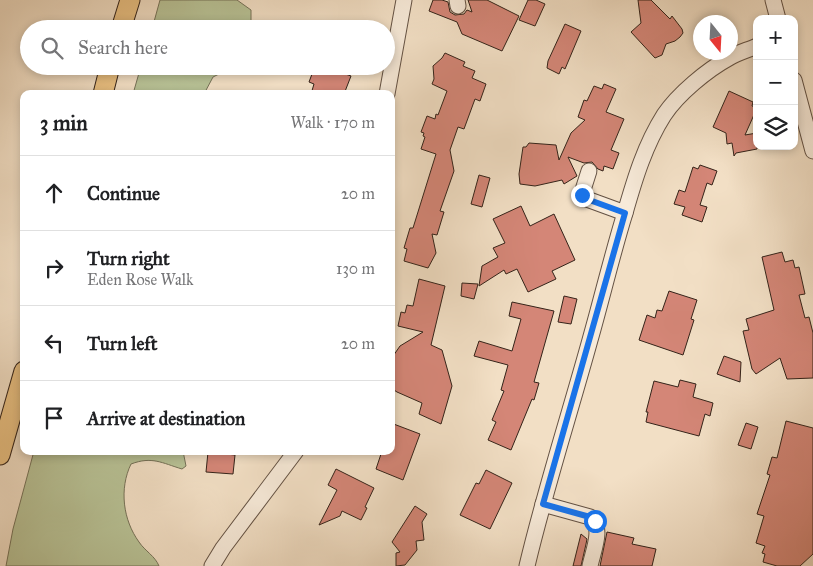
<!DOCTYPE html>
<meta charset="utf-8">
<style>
body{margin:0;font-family:"IM FELL Great Primer",serif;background:#f2f2f2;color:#202124}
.controls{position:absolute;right:15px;top:15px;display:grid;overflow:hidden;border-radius:10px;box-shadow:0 2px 8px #0003}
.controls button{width:45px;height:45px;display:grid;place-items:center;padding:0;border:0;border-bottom:1px solid #e0e0e0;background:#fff;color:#202124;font:25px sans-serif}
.compass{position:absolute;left:693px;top:15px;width:45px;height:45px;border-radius:50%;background:#fff;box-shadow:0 2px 8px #0003;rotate:162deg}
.stop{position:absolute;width:15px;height:15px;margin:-11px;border:4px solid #1a73e8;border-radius:50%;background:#fff}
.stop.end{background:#1a73e8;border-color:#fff;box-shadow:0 1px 5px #0008}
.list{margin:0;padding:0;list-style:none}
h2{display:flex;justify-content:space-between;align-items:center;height:65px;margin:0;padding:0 20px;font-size:21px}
h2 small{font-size:16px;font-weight:400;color:#757577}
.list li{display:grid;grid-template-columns:32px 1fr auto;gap:15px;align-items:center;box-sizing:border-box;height:75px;padding:0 20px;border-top:1px solid #e0e0e0}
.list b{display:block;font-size:19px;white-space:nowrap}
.list p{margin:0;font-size:16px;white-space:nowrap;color:#757577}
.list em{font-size:16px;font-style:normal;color:#757577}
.icon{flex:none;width:28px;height:28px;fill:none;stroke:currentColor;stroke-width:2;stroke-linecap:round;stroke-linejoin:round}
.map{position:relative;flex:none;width:813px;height:566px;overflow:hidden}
.search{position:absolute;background:#fff;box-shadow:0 2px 8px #0003;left:20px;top:20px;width:375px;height:55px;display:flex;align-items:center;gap:12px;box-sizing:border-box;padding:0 18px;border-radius:28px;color:#757577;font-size:19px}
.panel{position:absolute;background:#fff;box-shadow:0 2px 8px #0003;left:20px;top:90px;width:375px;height:365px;border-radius:10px}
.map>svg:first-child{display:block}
.green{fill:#b8c296;stroke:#767258}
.building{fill:#d48677;stroke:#342319}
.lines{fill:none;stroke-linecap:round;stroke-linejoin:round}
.minor-casing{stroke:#645244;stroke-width:17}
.major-casing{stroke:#342319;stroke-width:21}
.minor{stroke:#f7ead9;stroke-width:15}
.major{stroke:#e9c082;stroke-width:19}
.route{stroke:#1a73e8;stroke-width:6}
</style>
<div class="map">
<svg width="813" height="566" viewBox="0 0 813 566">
<rect width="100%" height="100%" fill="#f2dfc5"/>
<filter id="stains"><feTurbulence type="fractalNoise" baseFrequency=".004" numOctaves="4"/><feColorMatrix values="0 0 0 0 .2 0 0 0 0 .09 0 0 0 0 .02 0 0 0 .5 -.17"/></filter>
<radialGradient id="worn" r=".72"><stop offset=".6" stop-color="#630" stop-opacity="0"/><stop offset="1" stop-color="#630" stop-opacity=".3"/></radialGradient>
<g class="green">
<path d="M 160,0 L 237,0 L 251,10 L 251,29 L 152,29 Z"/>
<path d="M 141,66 L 235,66 L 213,77 L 204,94 L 133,94 Z"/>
<path d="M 34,451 L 183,451 L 186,466 L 182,469 C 162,463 152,456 131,464 C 119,489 123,520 139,542 C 145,551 155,556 159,566 L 6,566 L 13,529 Z"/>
</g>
<g class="building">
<path d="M 433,0 L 442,0 L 448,2 L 450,12 L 455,15 L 464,14 L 467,10 L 472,12 L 468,0 L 487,0 L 519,16 L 502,51 L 462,34 L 457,22 L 429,11 Z"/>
<path d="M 528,0 L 536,0 L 545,4 L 535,26 L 519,20 Z"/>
<path d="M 638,0 L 651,0 L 670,19 L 672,16 L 682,29 L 683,33 L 680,37 L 675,41 L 666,44 L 662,55 L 655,58 L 631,32 L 641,23 Z"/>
<path d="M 565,24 L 581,31 L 565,69 L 562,67 L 559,74 L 547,68 L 548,61 Z"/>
<path d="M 445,53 L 465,62 L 463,66 L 475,71 L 472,78 L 486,84 L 480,101 L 475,99 L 464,129 L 458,127 L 450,150 L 454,171 L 440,211 L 444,212 L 437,235 L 432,234 L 436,253 L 428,268 L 404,261 L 407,249 L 404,248 L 410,228 L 413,228 L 436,154 L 421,149 L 425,137 L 423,136 L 424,133 L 421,132 L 427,116 L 435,119 L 436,114 L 438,115 L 447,91 L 432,84 L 434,79 L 433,66 L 442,58 Z"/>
<path d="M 315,66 L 338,66 L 337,71 L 351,76 L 344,94 L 311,94 L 314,84 L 309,82 Z"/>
<path d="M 604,84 L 616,89 L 606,112 L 624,119 L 611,150 L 619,153 L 613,169 L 604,166 L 603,171 L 598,169 L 592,162 L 584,163 L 568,157 L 577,176 L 564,184 L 562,180 L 535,186 L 520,184 L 519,174 L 523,147 L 526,147 L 529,143 L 556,145 L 559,160 L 571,133 L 585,120 L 578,117 L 584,100 L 587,101 L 594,86 L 602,89 Z"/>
<path d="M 729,91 L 753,102 L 752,106 L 757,108 L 745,135 L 757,133 L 757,149 L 736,153 L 734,156 L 732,143 L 727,144 L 726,133 L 713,127 Z"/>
<path d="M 700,165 L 717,171 L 712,185 L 707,183 L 700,205 L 707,207 L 702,222 L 682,215 L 685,207 L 674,204 L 679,190 L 685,192 L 693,167 L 698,169 Z"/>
<path d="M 479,175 L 490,178 L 482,207 L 471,204 Z"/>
<path d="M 521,206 L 530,226 L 554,214 L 575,260 L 552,271 L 556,279 L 528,292 L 517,269 L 506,274 L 504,270 L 479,286 L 482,266 L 498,257 L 493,248 L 505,243 L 493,219 Z"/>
<path d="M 782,252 L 785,262 L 793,260 L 795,268 L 799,267 L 805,294 L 799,295 L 805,318 L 809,317 L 813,333 L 813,378 L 787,379 L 780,358 L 756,374 L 752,369 L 743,331 L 749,330 L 746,319 L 774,310 L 762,257 Z"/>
<path d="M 419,279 L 445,286 L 431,345 L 442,350 L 452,386 L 441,424 L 419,414 L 422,403 L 397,392 L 391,388 L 391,359 L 400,346 L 423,332 L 398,326 L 401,312 L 405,313 L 407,305 L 413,306 Z"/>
<path d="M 462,283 L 478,284 L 474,299 L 461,296 Z"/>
<path d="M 669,291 L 697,300 L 691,319 L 694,320 L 683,355 L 639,340 L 647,315 L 655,318 L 657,310 L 662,311 Z"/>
<path d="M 564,296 L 577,299 L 571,324 L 558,322 Z"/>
<path d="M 512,302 L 554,311 L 534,382 L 539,383 L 534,400 L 532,399 L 511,450 L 488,440 L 496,422 L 492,420 L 504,391 L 501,390 L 508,365 L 474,356 L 479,341 L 512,351 L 521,319 L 509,316 Z"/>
<path d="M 724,356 L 741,362 L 740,382 L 717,374 Z"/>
<path d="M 680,380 L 696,384 L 693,397 L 713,403 L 710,416 L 705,414 L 699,436 L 646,422 L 648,412 L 646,412 L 654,381 L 678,387 Z"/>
<path d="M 786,421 L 813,428 L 813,554 L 800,566 L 777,566 L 763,562 L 765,554 L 762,553 L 765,546 L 756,543 L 764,516 L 757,514 L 770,475 L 767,474 L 772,457 L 777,458 Z"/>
<path d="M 391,423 L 420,434 L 403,480 L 376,469 L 382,451 L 391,451 Z"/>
<path d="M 746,423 L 758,427 L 751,449 L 738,445 Z"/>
<path d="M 208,452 L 235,455 L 233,474 L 206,472 Z"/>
<path d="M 336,469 L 374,488 L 365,507 L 367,508 L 361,520 L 342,511 L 340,516 L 319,525 L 337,490 L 328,485 Z"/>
<path d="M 486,470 L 512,483 L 490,529 L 460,515 L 476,483 L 479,484 Z"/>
<path d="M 415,506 L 427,514 L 422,522 L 424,540 L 416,541 L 417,550 L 405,565 L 396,566 L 396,553 L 400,552 L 392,542 Z"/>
<path d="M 607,532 L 634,538 L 632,544 L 656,549 L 652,566 L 600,566 Z"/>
<path d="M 581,534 L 587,539 L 586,544 L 581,566 L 573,566 Z"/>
</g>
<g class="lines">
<defs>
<g id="minor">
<path d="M 457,0 L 458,6"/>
<path d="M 773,0 L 778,19"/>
<path d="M 794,80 L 813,151"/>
<path d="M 387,94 L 404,0"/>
<path d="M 589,171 L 582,193 L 584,198 L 625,213"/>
<path d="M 543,504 L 590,517 C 604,527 593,551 590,566"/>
<path d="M 212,566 L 223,548 L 296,451"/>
<path d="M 527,566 C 545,490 569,416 590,340 C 602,298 612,255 625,213 C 635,178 645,145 664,115 C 678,94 707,70 729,58 C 737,53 748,50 757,46"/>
</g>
<g id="major">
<path d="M 121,29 L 130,0"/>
<path d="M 103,94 L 110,66"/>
<path d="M 0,455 L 24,371"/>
</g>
</defs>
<use href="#minor" class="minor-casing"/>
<use href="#major" class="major-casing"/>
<use href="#minor" class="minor"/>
<use href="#major" class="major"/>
</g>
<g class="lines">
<path class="route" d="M 582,195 L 584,198 L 625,213 L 543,504 L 590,517 L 595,521"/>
</g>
<rect width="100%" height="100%" filter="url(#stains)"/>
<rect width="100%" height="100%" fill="url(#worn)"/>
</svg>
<div class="controls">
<button>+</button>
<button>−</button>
<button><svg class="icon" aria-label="layers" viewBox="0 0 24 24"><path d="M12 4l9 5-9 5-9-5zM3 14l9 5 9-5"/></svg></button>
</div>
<svg class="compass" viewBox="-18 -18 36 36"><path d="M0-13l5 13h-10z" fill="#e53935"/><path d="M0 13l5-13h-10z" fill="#757577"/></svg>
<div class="stop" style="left:595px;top:521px"></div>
<div class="stop end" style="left:582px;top:195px"></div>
<div class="search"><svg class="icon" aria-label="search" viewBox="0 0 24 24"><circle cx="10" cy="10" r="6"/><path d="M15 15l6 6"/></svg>Search here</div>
<section class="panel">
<h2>3 min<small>Walk · 170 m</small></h2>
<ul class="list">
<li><svg class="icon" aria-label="ahead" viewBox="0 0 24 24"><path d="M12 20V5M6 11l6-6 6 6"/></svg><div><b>Continue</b></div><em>20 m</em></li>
<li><svg class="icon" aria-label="right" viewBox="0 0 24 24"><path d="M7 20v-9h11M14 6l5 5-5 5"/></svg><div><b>Turn right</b><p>Eden Rose Walk</p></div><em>130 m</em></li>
<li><svg class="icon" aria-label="left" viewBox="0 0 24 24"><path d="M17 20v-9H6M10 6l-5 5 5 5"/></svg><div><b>Turn left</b></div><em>20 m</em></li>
<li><svg class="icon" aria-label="arrive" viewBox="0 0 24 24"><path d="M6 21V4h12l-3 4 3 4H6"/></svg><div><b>Arrive at destination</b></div></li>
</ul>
</section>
</div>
